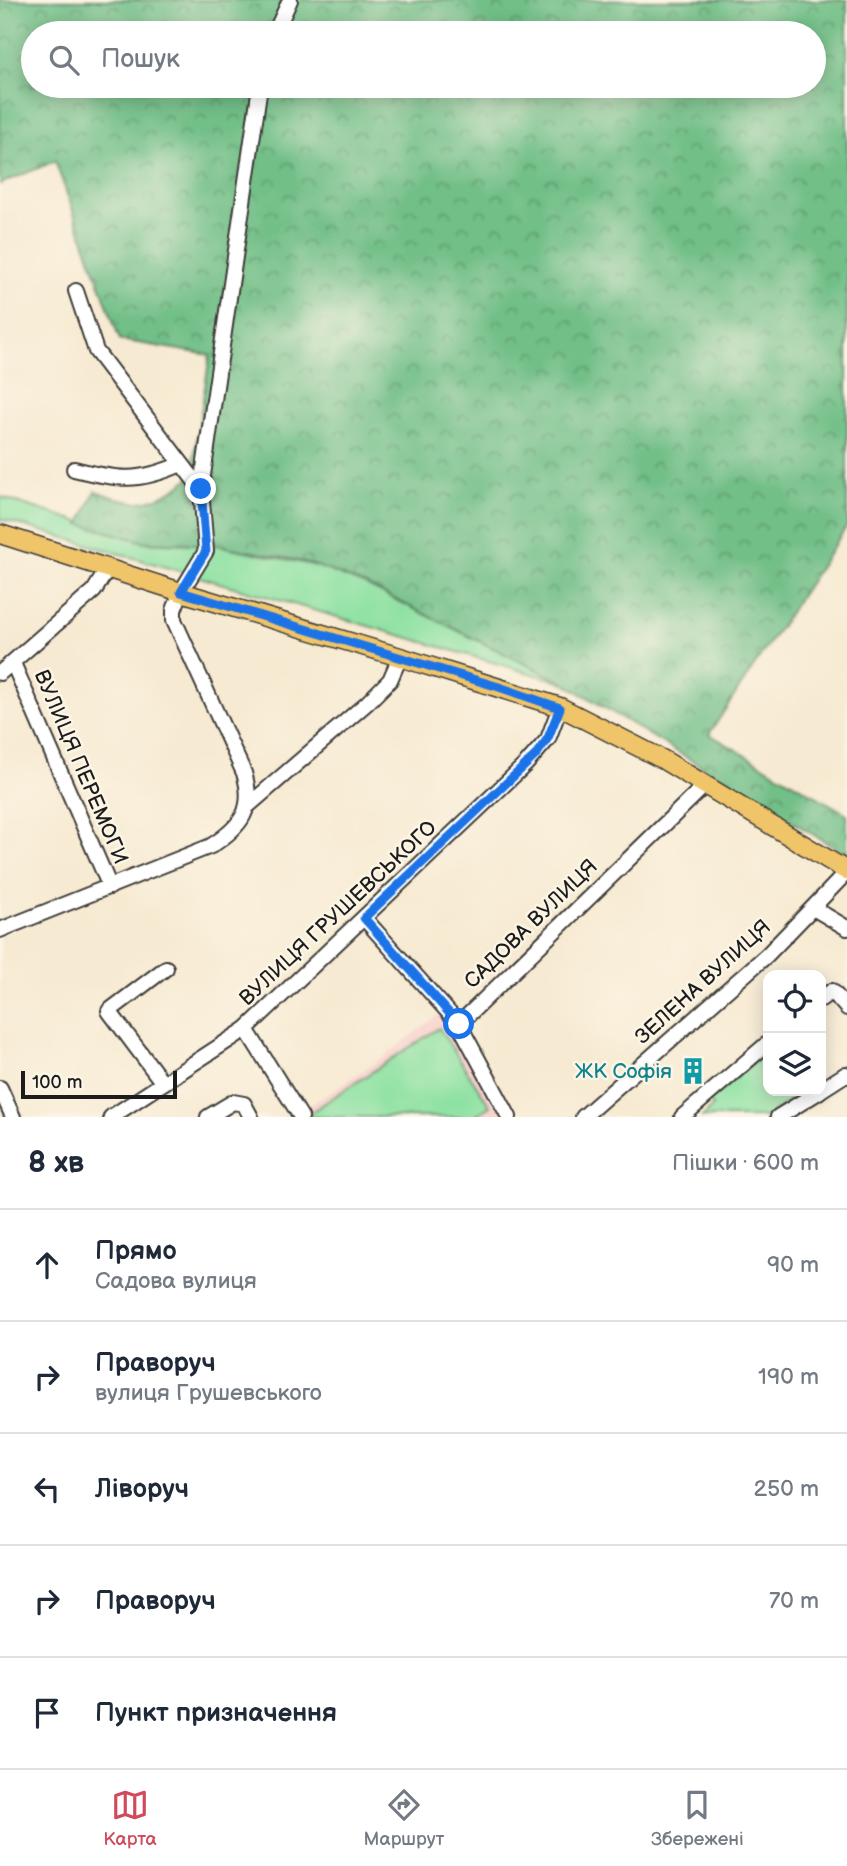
<!DOCTYPE html>
<html lang="uk">
<meta charset="utf-8">
<style>
body{margin:0;font-family:"Balsamiq Sans",sans-serif;background:#f6f6f7;color:#1f2937}
.controls{position:absolute;right:21px;bottom:21px;display:grid;overflow:hidden;border-radius:14px;box-shadow:0 4px 18px #0003}
.controls button{width:63px;height:63px;display:grid;place-items:center;padding:0;border:0;border-bottom:2px solid #e0e1e3;background:#fff;color:#1f2937;font:35px sans-serif}
.scale{position:absolute;left:21px;bottom:18px;width:156px;box-sizing:border-box;padding-left:7px;border:4px solid #1c1c1c;border-top:0;font-size:19px;line-height:24px;white-space:nowrap;color:#1c1c1c;-webkit-text-stroke:5px #fcf5e5;paint-order:stroke}
.stop{position:absolute;width:21px;height:21px;margin:-16px;border:5px solid #1a73e8;border-radius:50%;background:#fff}
.stop.end{background:#1a73e8;border-color:#fff;box-shadow:0 2px 7px #0008}
.list{margin:0;padding:0;list-style:none}
h2{display:flex;justify-content:space-between;align-items:center;height:91px;margin:0;padding:0 28px;font-size:30px}
h2 small{font-size:23px;font-weight:400;color:#747a83}
.list li{display:grid;grid-template-columns:46px 1fr auto;gap:21px;align-items:center;box-sizing:border-box;height:112px;padding:0 28px;border-top:2px solid #e0e1e3}
.list b{display:block;font-size:26px;white-space:nowrap}
.list p{margin:0;font-size:23px;white-space:nowrap;color:#747a83}
.list em{font-size:23px;font-style:normal;color:#747a83}
.icon{flex:none;width:38px;height:38px;fill:none;stroke:currentColor;stroke-width:2;stroke-linecap:round;stroke-linejoin:round}
.map{position:relative;flex:none;width:847px;height:1117px;overflow:hidden}
.search{position:absolute;background:#fff;box-shadow:0 4px 18px #0003;left:21px;right:21px;top:21px;height:77px;display:flex;align-items:center;gap:18px;box-sizing:border-box;padding:0 24px;border-radius:38px;color:#747a83;font-size:26px}
.sheet{height:651px;background:#fff}
nav{display:flex;justify-content:space-around;align-items:center;box-sizing:border-box;height:98px;border-top:2px solid #e0e1e3;background:#fff;font-size:19px;color:#747a83}
nav a{display:grid;justify-items:center;gap:4px}
nav .on{color:#d1495b}
.map>svg:first-child{display:block}
.built{fill:#f7d0cc}
.green{fill:#8de1a2;stroke:#547e5f;stroke-width:2}
.forest{fill:url(#forest-crowns);stroke:#476e52;stroke-width:2;fill-rule:evenodd}
.lines{fill:none;stroke-linecap:round;stroke-linejoin:round}
.minor-casing{stroke:#3d3b37;stroke-width:18}
.major-casing{stroke:#3d3b37;stroke-width:21}
.minor{stroke:#fff;stroke-width:14}
.major{stroke:#f0c469;stroke-width:18}
.route{stroke:#1a73e8;stroke-width:9}
.labels{text-anchor:middle;dominant-baseline:central;stroke-width:5;stroke-linejoin:round;paint-order:stroke}
.street-label{font-size:21px;fill:#1c1c1c;stroke:#fcf5e5}
.culture-label{font-size:21px;fill:#0d838f;stroke:#fcf5e5;text-anchor:end}
</style>
<div class="map">
<svg width="847" height="1117" viewBox="0 0 847 1117">
<defs>
<pattern id="forest-crowns" width="20" height="18" patternUnits="userSpaceOnUse" patternTransform="scale(1.75)"><rect width="20" height="18" fill="#72bf88"/><path d="M2 6a3 3 0 1 1 6 0M12 15a3 3 0 1 1 6 0" fill="none" stroke="#5d9a6e"/></pattern>
</defs>
<rect width="100%" height="100%" fill="#fcf5e5"/>
<filter id="ink" filterUnits="userSpaceOnUse"><feTurbulence type="fractalNoise" baseFrequency=".0143" numOctaves="2"/><feDisplacementMap in="SourceGraphic" scale="14" xChannelSelector="R" yChannelSelector="G"/><feConvolveMatrix kernelMatrix="1 2 1 2 8 2 1 2 1" color-interpolation-filters="sRGB"/></filter>
<filter id="wash" filterUnits="userSpaceOnUse"><feTurbulence type="fractalNoise" baseFrequency=".00686" numOctaves="4" result="noise"/><feDisplacementMap in="SourceGraphic" scale="28" xChannelSelector="R" yChannelSelector="G"/><feGaussianBlur stdDeviation="1.57" result="paint"/><feColorMatrix in="noise" values="0 0 0 0 0 0 0 0 0 0 0 0 0 0 0 0 0 1.4 0 .05"/><feComposite in="paint" operator="in"/></filter>
<g filter="url(#wash)">
<rect width="100%" height="100%" fill="#f7ead2"/>
<path class="built" d="M 442,1012 L 459,1024 L 509,1117 L 301,1117 L 298,1113 L 384,1057 Z"/>
<g class="green">
<path d="M 0,497 L 144,542 L 216,545 L 317,566 L 366,585 L 564,683 L 0,519 Z"/>
<path d="M 439,1028 L 490,1106 L 473,1117 L 310,1117 L 308,1114 Z"/>
<path d="M 768,1050 L 768,1091 L 806,1091 L 765,1117 L 702,1117 L 713,1106 L 709,1101 Z"/>
</g>
<path class="forest" d="M 0,0 L 847,0 L 847,526 L 709,734 L 847,814 L 847,855 L 564,683 L 366,585 L 317,566 L 291,559 L 216,545 L 144,542 L 80,524 L 95,491 C 108,495 127,503 140,502 C 158,500 178,489 191,476 L 210,355 L 120,340 L 55,161 L 0,184 ZM 33,33 L 814,33 L 814,86 L 33,86 Z"/>
</g>
<g filter="url(#ink)">
<g class="lines">
<defs>
<g id="minor">
<path d="M 275,33 L 290,0"/>
<path d="M 74,469 C 118,480 138,483 181,464"/>
<path d="M 201,489 L 260,86"/>
<path d="M 13,663 L 110,887"/>
<path d="M 0,673 L 94,591 L 108,568"/>
<path d="M 249,805 L 367,703 L 390,680 L 400,657"/>
<path d="M 813,908 L 847,928"/>
<path d="M 364,918 L 459,1024 L 705,785"/>
<path d="M 0,930 L 211,846 C 242,826 255,809 244,773 L 174,620 L 174,610 L 181,592 L 206,551 L 201,489 L 96,351 L 76,291"/>
<path d="M 821,999 L 832,991 L 847,1008"/>
<path d="M 459,1024 L 509,1117"/>
<path d="M 246,1029 L 301,1117"/>
<path d="M 163,1083 L 109,1011 L 166,968"/>
<path d="M 0,1088 L 13,1117"/>
<path d="M 821,1090 L 846,1074 L 847,1076"/>
<path d="M 111,1117 L 246,1029 L 526,764 L 548,739 L 560,707"/>
<path d="M 208,1117 L 233,1102 L 244,1104 L 251,1117"/>
<path d="M 583,1117 L 767,955 L 847,872"/>
<path d="M 682,1117 L 768,1043"/>
<path d="M 778,1117 L 820,1091"/>
</g>
<path id="major" d="M 0,534 L 181,592 L 400,657 L 560,707 L 662,759 L 847,871"/>
</defs>
<use href="#minor" class="minor-casing"/>
<use href="#major" class="major-casing"/>
<use href="#minor" class="minor"/>
<use href="#major" class="major"/>
</g>
</g>
<g class="lines" filter="url(#ink)">
<path class="route" d="M 201,489 L 206,551 L 181,592 L 499,687 L 560,708 L 548,738 L 536,755 L 364,918 L 459,1024"/>
</g>
<defs>
<symbol id="building-bare" viewBox="-9 -9 18 18"><path d="M-4-6H4V6H1V3H-1V6H-4ZM-2.5-4.3h1.7v1.8h-1.7ZM.8-4.3h1.7v1.8H.8ZM-2.5-1h1.7V.8h-1.7ZM.8-1h1.7V.8H.8Z" fill="#0f9aa8" stroke="#fcf5e5" stroke-width="2.5" paint-order="stroke"/></symbol>
</defs>
<g fill-rule="evenodd">
<use href="#building-bare" x="674" y="1052" width="38" height="38"/>
</g>
<g class="labels">
<g class="street-label">
<text transform="translate(81 767) rotate(67)">ВУЛИЦЯ ПЕРЕМОГИ</text>
<text transform="translate(338 913) rotate(-43)">ВУЛИЦЯ ГРУШЕВСЬКОГО</text>
<text transform="translate(531 924) rotate(-44)">САДОВА ВУЛИЦЯ</text>
<text transform="translate(703 982) rotate(-42)">ЗЕЛЕНА ВУЛИЦЯ</text>
</g>
<g class="culture-label">
<text x="672" y="1071">ЖК Софія</text>
</g>
</g>
</svg>
<div class="controls">
<button><svg class="icon" aria-label="locate" viewBox="0 0 24 24"><circle cx="12" cy="12" r="6"/><path d="M12 2v4M12 18v4M2 12h4M18 12h4"/></svg></button>
<button><svg class="icon" aria-label="layers" viewBox="0 0 24 24"><path d="M12 4l9 5-9 5-9-5zM3 14l9 5 9-5"/></svg></button>
</div>
<div class="scale">100 m</div>
<div class="stop" style="left:459px;top:1024px"></div>
<div class="stop end" style="left:201px;top:489px"></div>
<div class="search"><svg class="icon" aria-label="search" viewBox="0 0 24 24"><circle cx="10" cy="10" r="6"/><path d="M15 15l6 6"/></svg>Пошук</div>
</div>
<section class="sheet">
<h2>8 хв<small>Пішки · 600 m</small></h2>
<ul class="list">
<li><svg class="icon" aria-label="ahead" viewBox="0 0 24 24"><path d="M12 20V5M6 11l6-6 6 6"/></svg><div><b>Прямо</b><p>Садова вулиця</p></div><em>90 m</em></li>
<li><svg class="icon" aria-label="right" viewBox="0 0 24 24"><path d="M7 20v-9h11M14 6l5 5-5 5"/></svg><div><b>Праворуч</b><p>вулиця Грушевського</p></div><em>190 m</em></li>
<li><svg class="icon" aria-label="left" viewBox="0 0 24 24"><path d="M17 20v-9H6M10 6l-5 5 5 5"/></svg><div><b>Ліворуч</b></div><em>250 m</em></li>
<li><svg class="icon" aria-label="right" viewBox="0 0 24 24"><path d="M7 20v-9h11M14 6l5 5-5 5"/></svg><div><b>Праворуч</b></div><em>70 m</em></li>
<li><svg class="icon" aria-label="arrive" viewBox="0 0 24 24"><path d="M6 21V4h12l-3 4 3 4H6"/></svg><div><b>Пункт призначення</b></div></li>
</ul>
</section>
<nav>
<a class="on"><svg class="icon" aria-label="map" viewBox="0 0 24 24"><path d="M3 6l6-2 6 2 6-2v14l-6 2-6-2-6 2zM9 4v14M15 6v14"/></svg>Карта</a>
<a><svg class="icon" aria-label="directions" viewBox="0 0 24 24"><path d="M12 3l9 9-9 9-9-9zM9 14v-3h6M13 9l2 2-2 2"/></svg>Маршрут</a>
<a><svg class="icon" aria-label="saved" viewBox="0 0 24 24"><path d="M7 4h10v16l-5-4-5 4z"/></svg>Збережені</a>
</nav>
